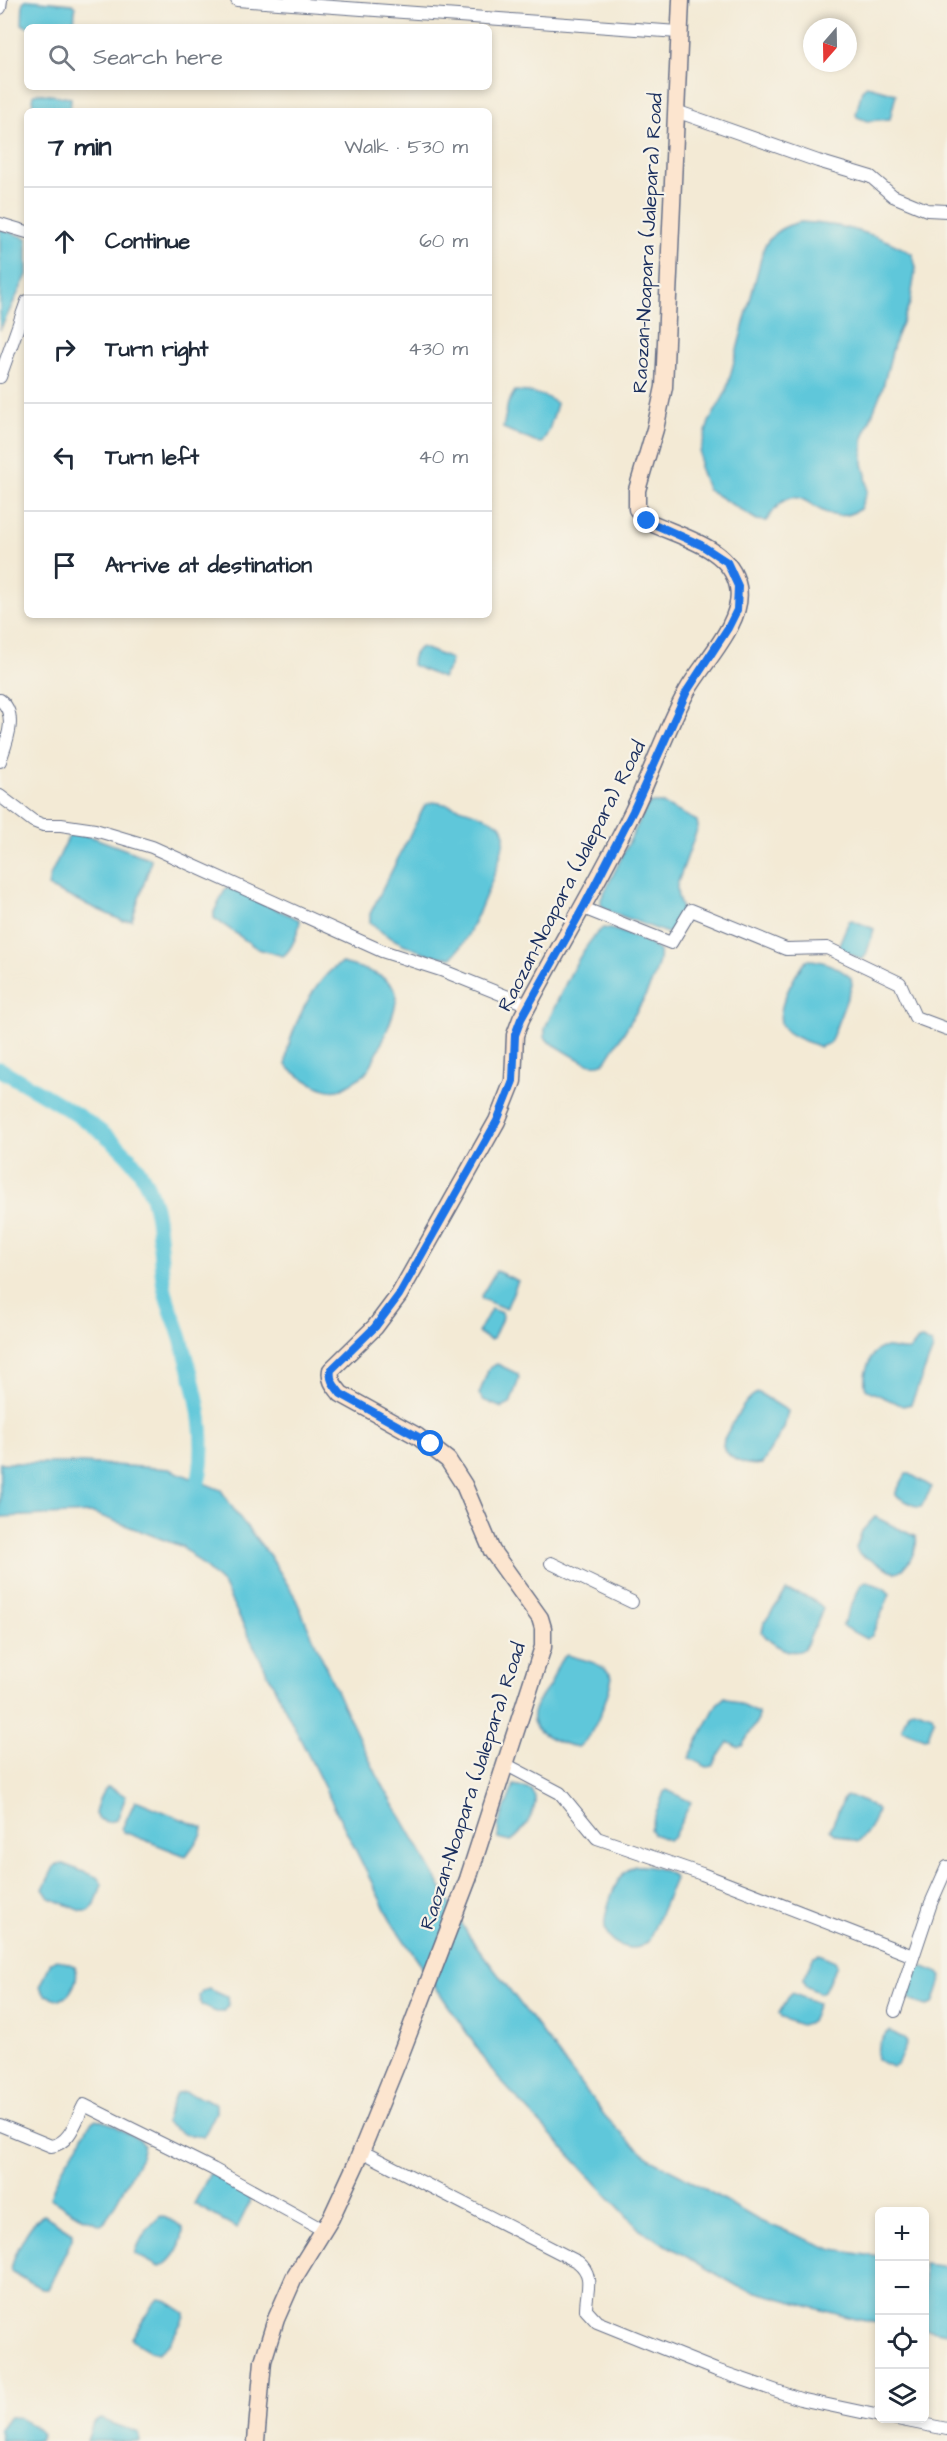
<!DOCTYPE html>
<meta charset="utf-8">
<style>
body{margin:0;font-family:"Architects Daughter",sans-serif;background:#f2f2f3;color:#1f2937}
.controls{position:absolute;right:18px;bottom:18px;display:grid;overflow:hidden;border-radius:9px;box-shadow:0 3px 9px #0003}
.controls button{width:54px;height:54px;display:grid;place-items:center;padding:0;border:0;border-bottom:2px solid #e0e1e3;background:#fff;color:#1f2937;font:30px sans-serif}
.compass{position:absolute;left:803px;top:18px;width:54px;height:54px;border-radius:50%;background:#fff;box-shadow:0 3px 9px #0003;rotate:200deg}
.stop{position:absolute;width:18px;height:18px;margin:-14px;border:4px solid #1a73e8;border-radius:50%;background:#fff}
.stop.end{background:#1a73e8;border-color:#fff;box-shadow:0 2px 6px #0008}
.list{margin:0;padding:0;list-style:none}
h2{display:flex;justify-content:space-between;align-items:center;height:78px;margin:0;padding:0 24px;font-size:26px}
h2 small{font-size:20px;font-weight:400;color:#747a83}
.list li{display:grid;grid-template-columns:39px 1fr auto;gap:18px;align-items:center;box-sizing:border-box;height:108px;padding:0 24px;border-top:2px solid #e0e1e3}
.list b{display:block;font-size:22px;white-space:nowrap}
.list em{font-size:20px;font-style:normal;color:#747a83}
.icon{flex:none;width:33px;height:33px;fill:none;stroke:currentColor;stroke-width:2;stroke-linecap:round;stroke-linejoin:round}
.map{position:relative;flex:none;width:947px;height:2441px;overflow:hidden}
.search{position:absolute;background:#fff;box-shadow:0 3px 9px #0003;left:24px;top:24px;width:468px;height:66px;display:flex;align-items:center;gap:15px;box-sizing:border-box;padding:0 21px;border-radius:9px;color:#747a83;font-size:22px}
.panel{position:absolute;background:#fff;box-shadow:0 3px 9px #0003;left:24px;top:108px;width:468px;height:510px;border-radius:9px}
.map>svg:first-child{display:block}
.water{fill:#5ec7da;stroke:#3c7b9c;stroke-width:1.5}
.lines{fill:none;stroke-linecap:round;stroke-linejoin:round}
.canal{stroke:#5ec7da;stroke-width:15}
.minor-casing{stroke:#677088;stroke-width:14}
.secondary-casing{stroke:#677088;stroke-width:19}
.minor{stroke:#fff;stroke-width:12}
.secondary{stroke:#fce5cf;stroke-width:16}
.route{stroke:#1a73e8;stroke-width:8}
.labels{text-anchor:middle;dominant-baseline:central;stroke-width:4.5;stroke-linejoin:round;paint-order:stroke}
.street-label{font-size:20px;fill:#1b2f5e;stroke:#f7f3e8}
</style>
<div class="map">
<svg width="947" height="2441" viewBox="0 0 947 2441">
<rect width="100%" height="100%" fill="#f7f3e8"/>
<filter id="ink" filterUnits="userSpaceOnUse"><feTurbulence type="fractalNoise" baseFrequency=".0167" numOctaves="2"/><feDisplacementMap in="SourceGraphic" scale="12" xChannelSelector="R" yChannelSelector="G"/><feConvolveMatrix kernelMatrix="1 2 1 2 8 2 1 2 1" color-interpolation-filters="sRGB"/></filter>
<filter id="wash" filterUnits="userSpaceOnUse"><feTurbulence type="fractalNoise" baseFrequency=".008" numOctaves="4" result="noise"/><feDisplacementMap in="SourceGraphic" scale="24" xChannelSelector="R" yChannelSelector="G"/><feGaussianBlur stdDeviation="1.35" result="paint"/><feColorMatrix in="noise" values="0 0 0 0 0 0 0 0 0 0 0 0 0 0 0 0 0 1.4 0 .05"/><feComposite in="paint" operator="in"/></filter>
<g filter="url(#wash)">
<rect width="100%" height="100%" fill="#f3ead5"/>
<g class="water">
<path d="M 26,0 L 72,4 L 75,7 L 74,27 L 27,27 L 22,24 L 23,2 Z"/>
<path d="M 867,86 L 896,94 L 890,119 L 867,121 L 857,117 L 856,114 L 862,90 Z"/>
<path d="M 38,93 L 71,98 L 70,111 L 45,111 L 32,108 L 34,94 Z"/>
<path d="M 801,222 C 840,224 878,233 912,254 L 916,267 L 910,303 L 895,340 L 883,387 L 863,438 L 863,464 L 866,475 L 867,491 L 860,509 C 822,532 810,487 785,500 C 777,504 771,515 766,521 L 757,520 L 707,489 L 700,469 L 700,452 L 709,422 L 726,392 L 764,247 C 774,231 783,226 801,222 Z"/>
<path d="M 0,229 L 27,238 L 27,275 L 0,330 Z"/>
<path d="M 515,391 C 527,391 548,395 557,404 L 549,430 L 542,443 L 535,442 L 503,428 L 508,403 Z"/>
<path d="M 421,647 L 451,659 L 450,666 L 442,678 L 412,665 C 412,658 414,651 421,647 Z"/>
<path d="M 433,802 C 449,804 492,816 502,827 C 514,839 474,923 466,939 C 462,945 457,951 452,957 C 431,959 384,938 370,922 L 370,914 L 425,805 Z"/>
<path d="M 652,803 L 661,803 L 697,821 L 698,827 L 677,885 C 676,913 692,902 672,932 L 667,933 L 611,912 L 601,905 L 601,899 L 647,806 Z"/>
<path d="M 73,834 L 84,834 L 151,859 L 150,865 L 132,920 L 123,921 L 48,887 L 50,876 L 68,838 Z"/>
<path d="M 226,888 L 230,888 L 300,920 C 299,931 292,950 283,956 L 258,949 L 214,918 L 214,912 Z"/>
<path d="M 852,920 L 874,929 L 866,955 L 862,960 L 838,947 L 849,921 Z"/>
<path d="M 603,928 C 621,930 645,940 659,951 C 664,975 619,1039 606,1061 C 590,1073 565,1049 549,1042 L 545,1037 L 545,1028 C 558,1001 580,945 603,928 Z"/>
<path d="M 806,960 C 822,959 840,968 851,978 L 852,985 L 830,1043 L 820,1047 C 809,1042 793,1038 785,1030 C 770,1016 796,973 806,960 Z"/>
<path d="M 342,963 C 358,967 391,975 396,993 C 400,1006 374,1063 365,1074 C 363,1076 341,1089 338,1090 C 327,1092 317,1086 308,1081 C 300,1076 291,1072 286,1065 C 285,1037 316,974 342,963 Z"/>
<path d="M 496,1271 L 518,1281 L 506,1309 L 482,1299 L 481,1296 Z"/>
<path d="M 491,1309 L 502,1313 L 503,1316 L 493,1339 L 490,1340 L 478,1333 Z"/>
<path d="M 922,1339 L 932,1344 L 933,1349 L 911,1404 L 903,1406 L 867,1390 C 860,1381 870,1350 882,1348 C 889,1346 899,1352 910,1350 L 918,1340 Z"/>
<path d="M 497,1364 L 518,1374 L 519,1379 L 510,1404 L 502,1408 L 483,1400 L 479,1394 L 489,1368 Z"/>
<path d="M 759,1393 L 788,1411 L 784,1428 L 762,1464 C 748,1467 728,1460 723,1446 L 724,1439 C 731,1427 746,1394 759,1393 Z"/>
<path d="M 0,1463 L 84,1463 L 169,1469 L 221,1490 L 236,1513 L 270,1556 L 294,1595 L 341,1701 L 377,1775 L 469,1936 L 605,2116 L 625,2137 L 650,2159 L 681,2175 L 758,2220 L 834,2250 L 879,2257 L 879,2323 L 855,2319 L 739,2287 L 640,2230 L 496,2076 L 391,1921 L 223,1584 L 183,1547 L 93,1513 L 0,1517 Z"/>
<path d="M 906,1474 L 910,1474 L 932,1487 L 921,1507 L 917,1507 L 896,1496 L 896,1492 Z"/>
<path d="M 875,1517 L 916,1537 C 919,1548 907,1570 896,1573 L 859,1554 L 856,1548 L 862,1531 Z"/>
<path d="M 866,1581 L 884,1588 L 890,1594 L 872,1635 L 866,1639 L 842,1626 L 861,1584 Z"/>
<path d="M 786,1591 C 797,1593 818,1599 823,1609 L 805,1648 C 793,1658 770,1644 762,1632 L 764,1623 Z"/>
<path d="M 567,1655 C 582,1659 604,1663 612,1677 C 608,1696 595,1736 578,1747 C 561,1744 525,1733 534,1710 C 537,1700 546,1692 551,1683 C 555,1673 558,1660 567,1655 Z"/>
<path d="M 725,1697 L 758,1713 L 758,1720 L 742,1746 L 737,1747 L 728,1742 L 712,1766 L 707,1767 L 689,1758 L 717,1704 Z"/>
<path d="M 913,1709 L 932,1715 L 934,1720 L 928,1737 L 924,1738 L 903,1730 L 902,1727 L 908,1712 Z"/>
<path d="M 514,1785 L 531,1789 C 532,1792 535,1795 535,1798 C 537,1811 522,1834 511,1841 L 499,1838 L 498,1826 Z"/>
<path d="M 108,1787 L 126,1796 L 117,1820 L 107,1822 L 98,1819 L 95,1814 C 97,1804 100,1792 108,1787 Z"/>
<path d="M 667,1790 L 691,1802 L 673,1838 L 668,1840 L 653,1834 L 650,1829 L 664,1792 Z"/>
<path d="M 847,1796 L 851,1796 L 877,1809 C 876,1820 866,1836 857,1842 L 835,1834 L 830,1830 L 844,1798 Z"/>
<path d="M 135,1801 L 138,1801 L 203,1828 L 202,1834 L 186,1856 L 124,1832 L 122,1829 Z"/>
<path d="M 63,1864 L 97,1877 L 102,1884 L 95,1905 L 89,1911 L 82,1911 L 49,1898 L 43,1889 L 55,1865 Z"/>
<path d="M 635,1866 C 649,1865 662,1869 674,1876 L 675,1879 L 649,1940 C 639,1954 612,1948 606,1932 C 601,1919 614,1884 623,1874 C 626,1871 631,1868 635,1866 Z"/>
<path d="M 819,1954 L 835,1961 L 837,1965 L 824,1991 L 820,1993 L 805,1986 L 803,1979 L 814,1956 Z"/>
<path d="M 56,1959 L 75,1966 C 80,1978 72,1995 60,2000 L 45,1995 L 40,1987 L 51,1962 Z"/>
<path d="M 924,1967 L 939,1973 L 942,1977 L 933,2004 L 927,2006 L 912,2001 L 908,1995 L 917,1969 Z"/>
<path d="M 209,1989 L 227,1997 L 228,2005 L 224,2012 L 216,2012 L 201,2005 L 199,1996 L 203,1991 Z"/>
<path d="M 791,1993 L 818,2003 L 811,2022 L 801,2025 L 781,2018 L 779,2013 Z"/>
<path d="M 890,2031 L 905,2039 L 907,2043 L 897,2065 L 892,2067 L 877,2060 C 875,2052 882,2035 890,2031 Z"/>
<path d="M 184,2092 L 206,2099 L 216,2105 L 216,2112 L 204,2136 C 190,2138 176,2131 165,2122 L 176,2093 Z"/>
<path d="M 96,2119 L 112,2124 L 141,2141 L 144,2145 L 141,2157 L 105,2222 L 101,2225 L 80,2216 L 50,2198 C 57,2175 66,2162 79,2143 C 85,2134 87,2124 96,2119 Z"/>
<path d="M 210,2173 L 250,2194 L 249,2204 L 237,2228 L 194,2204 Z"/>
<path d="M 44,2215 L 72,2233 L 72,2239 L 48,2289 L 42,2289 L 11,2271 C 13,2255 30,2221 44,2215 Z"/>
<path d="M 161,2216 L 175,2222 L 183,2228 C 184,2241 173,2263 159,2267 L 135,2254 C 139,2240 150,2224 161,2216 Z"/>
<path d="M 924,2264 L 947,2267 L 947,2333 L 925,2329 Z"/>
<path d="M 159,2299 L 165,2300 L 185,2313 L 185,2316 L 169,2344 L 158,2353 L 150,2351 L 133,2341 L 132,2338 L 153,2304 Z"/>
<path d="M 9,2417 C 19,2416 36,2426 42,2434 L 39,2441 L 0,2441 L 0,2429 Z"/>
<path d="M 100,2419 L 139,2433 L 140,2441 L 87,2441 L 93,2423 Z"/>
</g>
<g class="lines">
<path class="canal" d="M 0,1069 C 42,1095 108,1127 136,1166 C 164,1204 157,1244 164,1287 C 167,1301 172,1313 177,1326 C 194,1379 214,1445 193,1499"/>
</g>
</g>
<g filter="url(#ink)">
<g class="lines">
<defs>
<g id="minor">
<path d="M 237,0 L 678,32"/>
<path d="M 0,8 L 1,0"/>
<path d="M 676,111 L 818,161 L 871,177 L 893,196 L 927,210 L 947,211"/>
<path d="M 0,224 L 27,232"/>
<path d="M 0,377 L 27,301"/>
<path d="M 0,700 C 19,714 6,743 0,761"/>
<path d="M 0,796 L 33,821 L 43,825 L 61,825 L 95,830 L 152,847 L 382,951 L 441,970 L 528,1005"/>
<path d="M 583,908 L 671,943 L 691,910 L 786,949 L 827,948 L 900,983 L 915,1017 L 947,1029"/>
<path d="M 551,1563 L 632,1602"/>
<path d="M 505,1764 L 560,1793 L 597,1838 L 702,1874 L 913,1956"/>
<path d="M 895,2011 L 931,1903 L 947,1867"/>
<path d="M 0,2125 L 51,2146 C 70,2144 76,2120 84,2105 L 213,2169 L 323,2230"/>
<path d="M 361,2151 L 578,2262 C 595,2276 586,2290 586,2310 L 597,2322 L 716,2370 L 800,2399 L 880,2416"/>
<path d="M 892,2418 L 947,2429"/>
</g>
<path id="secondary" d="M 256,2441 L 263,2361 L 276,2319 L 294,2278 L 331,2218 L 356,2164 L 400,2056 L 468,1879 L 543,1647 L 543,1628 L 540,1618 L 492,1551 L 464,1485 L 448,1460 L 417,1436 L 341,1394 C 335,1386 329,1381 331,1370 L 375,1327 L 399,1295 L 497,1121 L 513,1081 L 515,1035 L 521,1019 C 557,949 599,882 633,811 C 652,772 666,729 687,691 C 703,662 745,622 738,587 C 730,546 679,537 647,521 L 637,509 L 637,490 L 655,429 L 664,387 L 681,0"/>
</defs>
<use href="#minor" class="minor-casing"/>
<use href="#secondary" class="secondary-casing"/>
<use href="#minor" class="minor"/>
<use href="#secondary" class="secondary"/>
</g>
</g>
<g class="lines" filter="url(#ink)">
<path class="route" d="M 431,1444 L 341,1394 C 335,1386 329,1381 331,1370 L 375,1327 L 399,1295 L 497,1121 L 513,1081 L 515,1035 L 521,1019 L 583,908 L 633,811 L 687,691 L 728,628 L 737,610 L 738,586 L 727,562 L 701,545 L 647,521"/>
</g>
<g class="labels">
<g class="street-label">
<text transform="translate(648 243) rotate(-87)">Raozan-Noapara (Jalepara) Road</text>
<text transform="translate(572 876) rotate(-63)">Raozan-Noapara (Jalepara) Road</text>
<text transform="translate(473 1786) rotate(-72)">Raozan-Noapara (Jalepara) Road</text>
</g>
</g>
</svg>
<div class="controls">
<button>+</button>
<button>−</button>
<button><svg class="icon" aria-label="locate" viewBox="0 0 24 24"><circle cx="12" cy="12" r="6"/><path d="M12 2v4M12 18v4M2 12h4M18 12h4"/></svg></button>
<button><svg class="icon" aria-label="layers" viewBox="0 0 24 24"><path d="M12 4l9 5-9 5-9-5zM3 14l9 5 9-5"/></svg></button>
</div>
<svg class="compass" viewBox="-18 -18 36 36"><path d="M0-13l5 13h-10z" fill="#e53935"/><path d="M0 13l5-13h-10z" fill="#747a83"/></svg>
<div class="stop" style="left:431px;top:1444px"></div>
<div class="stop end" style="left:647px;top:521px"></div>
<div class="search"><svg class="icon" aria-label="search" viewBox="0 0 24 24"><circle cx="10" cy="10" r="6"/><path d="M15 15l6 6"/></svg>Search here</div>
<section class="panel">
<h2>7 min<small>Walk · 530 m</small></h2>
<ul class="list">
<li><svg class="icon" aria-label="ahead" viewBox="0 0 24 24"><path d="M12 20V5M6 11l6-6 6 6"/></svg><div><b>Continue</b></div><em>60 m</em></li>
<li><svg class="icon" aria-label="right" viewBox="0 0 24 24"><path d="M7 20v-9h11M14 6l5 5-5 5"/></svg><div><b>Turn right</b></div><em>430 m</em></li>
<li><svg class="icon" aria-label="left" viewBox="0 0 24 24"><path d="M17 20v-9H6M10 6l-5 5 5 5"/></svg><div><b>Turn left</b></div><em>40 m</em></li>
<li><svg class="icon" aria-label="arrive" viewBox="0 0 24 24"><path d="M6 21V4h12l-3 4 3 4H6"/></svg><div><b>Arrive at destination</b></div></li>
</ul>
</section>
</div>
